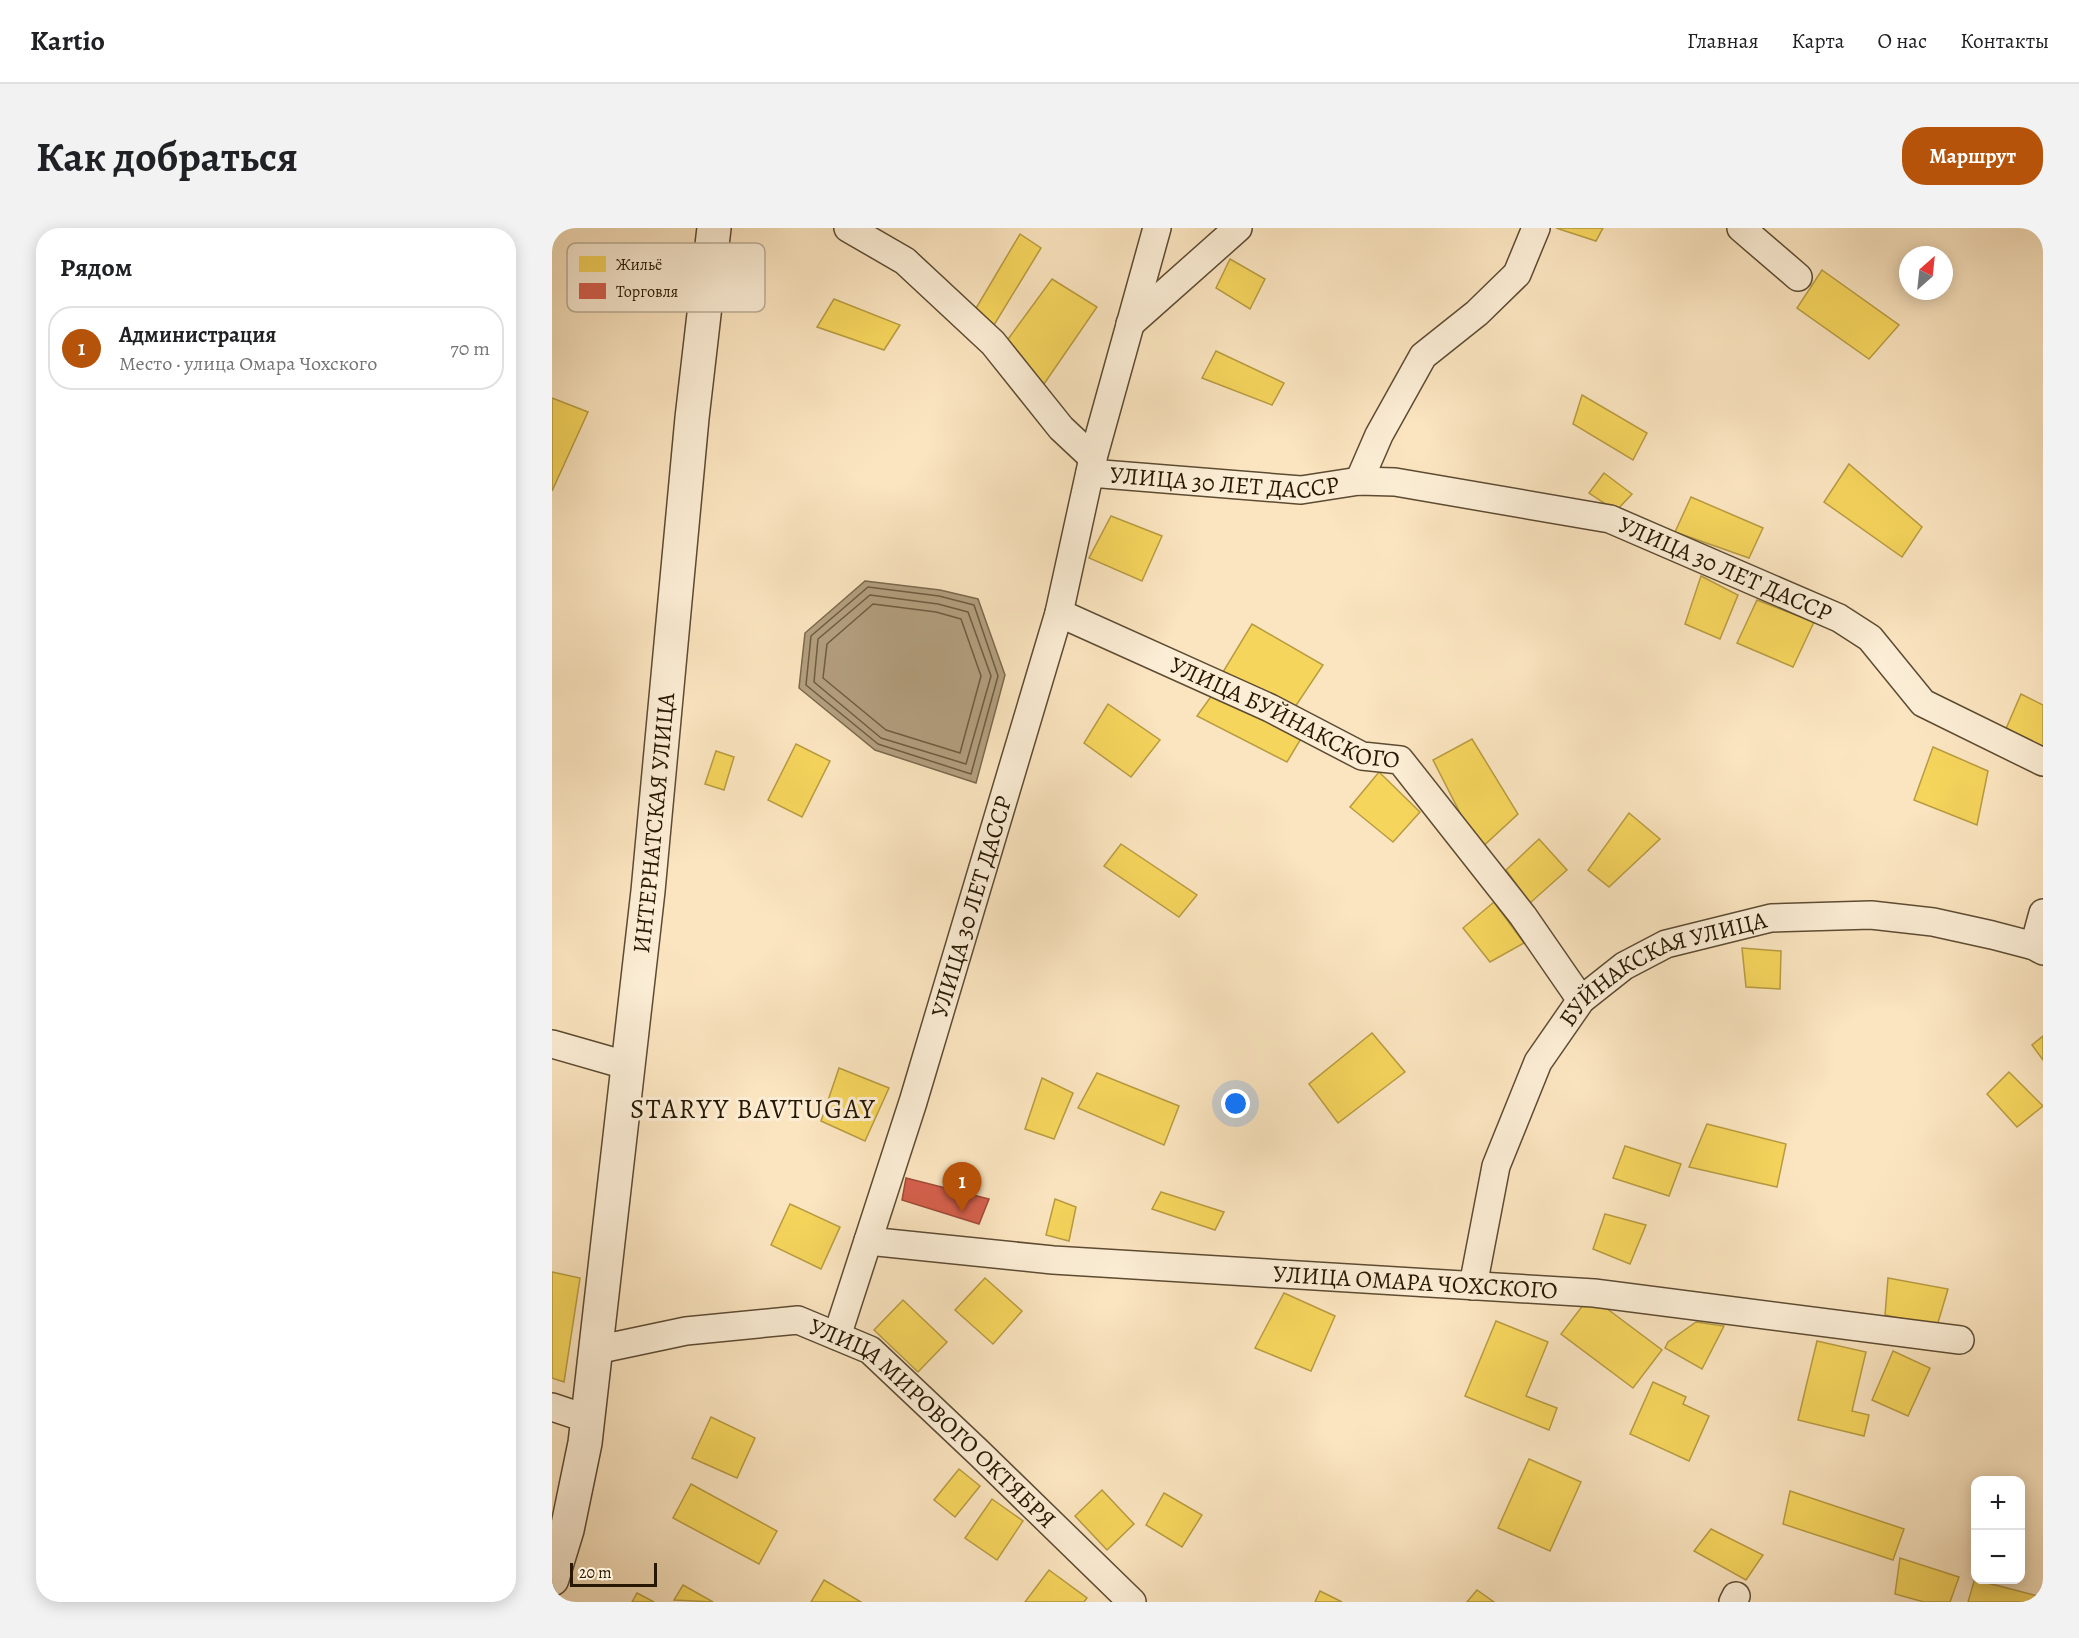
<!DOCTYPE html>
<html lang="ru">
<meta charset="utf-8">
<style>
body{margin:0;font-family:Alegreya,serif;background:#f2f2f2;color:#202124}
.controls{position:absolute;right:18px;bottom:18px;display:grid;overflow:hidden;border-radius:12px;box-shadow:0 3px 15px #0003}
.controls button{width:54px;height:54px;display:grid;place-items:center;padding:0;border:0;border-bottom:2px solid #e0e0e0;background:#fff;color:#202124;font:30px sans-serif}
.compass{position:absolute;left:1347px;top:18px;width:54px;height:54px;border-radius:50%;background:#fff;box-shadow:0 3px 15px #0003;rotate:27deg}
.scale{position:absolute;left:18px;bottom:15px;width:87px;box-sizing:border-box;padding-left:6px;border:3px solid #281802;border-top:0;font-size:16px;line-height:21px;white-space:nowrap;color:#281802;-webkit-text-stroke:4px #fceed6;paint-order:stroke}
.you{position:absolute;left:684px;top:876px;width:21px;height:21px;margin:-15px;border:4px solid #fff;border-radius:50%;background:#1a73e8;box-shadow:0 0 0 9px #1a73e833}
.badge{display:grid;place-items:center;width:39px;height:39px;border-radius:50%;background:#b45309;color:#fff;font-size:20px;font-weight:700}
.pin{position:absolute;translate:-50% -50px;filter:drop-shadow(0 2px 3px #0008)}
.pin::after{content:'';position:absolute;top:32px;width:21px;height:18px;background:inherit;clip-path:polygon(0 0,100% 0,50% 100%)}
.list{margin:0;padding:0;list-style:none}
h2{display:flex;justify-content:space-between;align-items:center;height:78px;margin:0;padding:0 24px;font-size:26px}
h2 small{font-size:20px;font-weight:400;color:#757577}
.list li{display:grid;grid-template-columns:39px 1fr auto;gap:18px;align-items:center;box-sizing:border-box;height:84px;margin:0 12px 12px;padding:0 12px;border:2px solid #e0e0e0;border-radius:24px}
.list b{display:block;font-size:22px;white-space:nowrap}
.list p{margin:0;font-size:20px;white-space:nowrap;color:#757577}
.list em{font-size:20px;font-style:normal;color:#757577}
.map{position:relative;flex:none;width:1491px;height:1374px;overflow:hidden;border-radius:24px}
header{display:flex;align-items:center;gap:36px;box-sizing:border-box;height:84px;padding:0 30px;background:#fff;border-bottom:2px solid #e0e0e0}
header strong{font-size:28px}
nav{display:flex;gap:33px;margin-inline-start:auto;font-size:21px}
.intro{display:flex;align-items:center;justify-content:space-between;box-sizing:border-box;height:144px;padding:0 36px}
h1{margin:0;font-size:42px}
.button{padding:15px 27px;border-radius:24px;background:#b45309;color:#fff;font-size:21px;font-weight:700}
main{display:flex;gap:36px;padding:0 36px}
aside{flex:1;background:#fff;border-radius:24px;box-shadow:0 3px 15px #0003}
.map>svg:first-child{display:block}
.water{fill:#b39f7f;stroke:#7b694d;stroke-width:1.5}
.homes{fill:#f6d55c;stroke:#b89c41;stroke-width:1.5}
.shops{fill:#d6604d;stroke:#a24a36;stroke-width:1.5}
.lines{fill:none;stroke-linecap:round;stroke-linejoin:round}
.shore{stroke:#6e5c40;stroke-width:1.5}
.minor-casing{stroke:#5d4b32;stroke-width:30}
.tertiary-casing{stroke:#5d4b32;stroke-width:36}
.minor{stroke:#fceed6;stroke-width:27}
.tertiary{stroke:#fceed6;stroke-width:33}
.labels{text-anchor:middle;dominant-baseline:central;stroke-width:6;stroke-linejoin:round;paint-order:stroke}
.street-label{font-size:24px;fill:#281802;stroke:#fceed6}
.quarter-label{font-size:27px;letter-spacing:1.5px;fill:#281802;stroke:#fceed6}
.key{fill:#fceed6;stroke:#bcae96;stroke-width:1.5}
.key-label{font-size:16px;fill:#281802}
</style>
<header>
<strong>Kartio</strong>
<nav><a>Главная</a><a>Карта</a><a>О нас</a><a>Контакты</a></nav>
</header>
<div class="intro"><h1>Как добраться</h1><a class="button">Маршрут</a></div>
<main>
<aside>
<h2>Рядом<small></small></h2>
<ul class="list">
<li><span class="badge">1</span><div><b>Администрация</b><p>Место · улица Омара Чохского</p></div><em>70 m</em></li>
</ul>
</aside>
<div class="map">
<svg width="1491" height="1374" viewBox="0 0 1491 1374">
<rect width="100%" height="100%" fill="#fbe5c0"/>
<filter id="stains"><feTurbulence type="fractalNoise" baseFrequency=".00333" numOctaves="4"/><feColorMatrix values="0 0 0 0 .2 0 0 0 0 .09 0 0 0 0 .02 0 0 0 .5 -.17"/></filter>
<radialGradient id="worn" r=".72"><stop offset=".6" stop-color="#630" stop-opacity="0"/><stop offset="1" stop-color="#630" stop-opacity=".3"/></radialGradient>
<path class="water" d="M 313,353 L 388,362 L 426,371 L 453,447 L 424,555 L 323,522 L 247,460 L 253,405 Z"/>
<g class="homes">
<path d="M 1004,0 L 1051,0 L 1044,13 Z"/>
<path d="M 468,6 L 489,20 L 442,97 L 420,87 Z"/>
<path d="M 678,31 L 713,51 L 698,81 L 664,60 Z"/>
<path d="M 1270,42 L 1347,97 L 1317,131 L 1245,80 Z"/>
<path d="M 500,51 L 545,79 L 492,156 L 454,114 Z"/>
<path d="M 282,71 L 348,97 L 332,122 L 265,99 Z"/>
<path d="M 664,123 L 732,155 L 720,177 L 650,150 Z"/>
<path d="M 1030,167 L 1095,205 L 1081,232 L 1021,196 Z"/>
<path d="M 0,170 L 36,184 L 0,263 Z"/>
<path d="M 1297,236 L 1370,299 L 1350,329 L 1272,274 Z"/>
<path d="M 1052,245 L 1080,266 L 1064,283 L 1037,265 Z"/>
<path d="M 1139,269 L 1211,300 L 1197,330 L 1123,304 Z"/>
<path d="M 559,288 L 610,308 L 590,353 L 537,330 Z"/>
<path d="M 1149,348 L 1186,367 L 1168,411 L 1133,396 Z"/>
<path d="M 1205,372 L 1262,394 L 1241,439 L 1185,415 Z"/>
<path d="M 700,396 L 771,437 L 741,482 L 671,444 Z"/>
<path d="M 663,463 L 750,509 L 735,534 L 645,488 Z"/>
<path d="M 1469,466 L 1491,477 L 1491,523 L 1453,503 Z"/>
<path d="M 556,476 L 608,512 L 579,549 L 532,515 Z"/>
<path d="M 920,511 L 966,586 L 927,622 L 881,532 Z"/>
<path d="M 244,516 L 278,533 L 250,589 L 216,572 Z"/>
<path d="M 1381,519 L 1436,543 L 1425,597 L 1362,572 Z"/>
<path d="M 164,523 L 182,529 L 172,562 L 153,556 Z"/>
<path d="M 827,544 L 868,584 L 841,614 L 798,579 Z"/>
<path d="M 1077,585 L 1108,611 L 1057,659 L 1036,642 Z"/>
<path d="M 987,611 L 1015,642 L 978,675 L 954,642 Z"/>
<path d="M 569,616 L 645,667 L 627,689 L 552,638 Z"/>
<path d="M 942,674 L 972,715 L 938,734 L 911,700 Z"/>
<path d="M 1190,720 L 1229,723 L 1228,761 L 1194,759 Z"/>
<path d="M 820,805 L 853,844 L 786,895 L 757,856 Z"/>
<path d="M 1491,808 L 1491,832 L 1480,817 Z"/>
<path d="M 287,840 L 337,860 L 313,913 L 269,893 Z"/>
<path d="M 1457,844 L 1491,878 L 1465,899 L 1435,866 Z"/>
<path d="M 545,845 L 627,878 L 612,917 L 526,880 Z"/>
<path d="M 490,850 L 521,865 L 502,911 L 473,901 Z"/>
<path d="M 1155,896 L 1234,916 L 1225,959 L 1137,939 Z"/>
<path d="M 1073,918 L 1129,936 L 1117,968 L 1061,950 Z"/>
<path d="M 609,964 L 672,984 L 663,1002 L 600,981 Z"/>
<path d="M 503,971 L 524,979 L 517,1013 L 494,1007 Z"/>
<path d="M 238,976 L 288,999 L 269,1041 L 219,1017 Z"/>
<path d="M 1053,986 L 1094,997 L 1078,1036 L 1041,1021 Z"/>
<path d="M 0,1044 L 28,1050 L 12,1154 L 0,1150 Z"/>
<path d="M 433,1050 L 470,1083 L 441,1116 L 403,1082 Z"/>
<path d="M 1336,1050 L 1396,1061 L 1385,1098 L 1333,1087 Z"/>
<path d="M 732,1065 L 783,1088 L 759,1143 L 703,1120 Z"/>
<path d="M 1038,1068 L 1110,1122 L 1081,1160 L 1009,1106 Z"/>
<path d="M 351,1072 L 395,1114 L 366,1144 L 322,1102 Z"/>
<path d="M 944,1093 L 996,1114 L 974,1168 L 1005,1180 L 997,1202 L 913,1168 Z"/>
<path d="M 1144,1094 L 1172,1098 L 1150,1141 L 1113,1120 L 1116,1114 Z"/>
<path d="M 1265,1113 L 1314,1124 L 1300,1183 L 1317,1187 L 1312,1208 L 1246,1192 Z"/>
<path d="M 1341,1123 L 1378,1140 L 1356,1188 L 1320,1172 Z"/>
<path d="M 1101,1154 L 1134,1169 L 1131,1176 L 1157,1188 L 1137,1233 L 1078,1206 Z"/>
<path d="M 159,1189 L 203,1210 L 185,1250 L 140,1230 Z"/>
<path d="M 977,1231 L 1029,1254 L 998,1323 L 946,1300 Z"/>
<path d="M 407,1241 L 428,1258 L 403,1289 L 382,1272 Z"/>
<path d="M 139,1256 L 225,1303 L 207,1336 L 121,1290 Z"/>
<path d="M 550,1262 L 582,1296 L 555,1322 L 523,1288 Z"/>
<path d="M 1238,1263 L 1352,1301 L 1341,1332 L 1231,1296 Z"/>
<path d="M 612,1265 L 650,1287 L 630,1319 L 594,1297 Z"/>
<path d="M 440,1271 L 471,1293 L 445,1332 L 413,1310 Z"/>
<path d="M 1159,1301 L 1211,1327 L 1194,1352 L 1142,1323 Z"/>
<path d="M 1348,1330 L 1407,1349 L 1398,1374 L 1372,1374 L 1343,1366 Z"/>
<path d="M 497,1342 L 535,1370 L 532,1374 L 473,1374 Z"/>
<path d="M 1423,1350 L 1424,1352 L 1486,1368 L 1483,1374 L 1416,1374 Z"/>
<path d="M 272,1352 L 309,1374 L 259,1374 Z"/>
<path d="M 131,1357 L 161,1374 L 122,1372 Z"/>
<path d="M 925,1362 L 942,1374 L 915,1374 Z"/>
<path d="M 768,1363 L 790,1374 L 763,1374 Z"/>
<path d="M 85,1365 L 102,1374 L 80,1374 Z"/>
</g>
<path class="shops" d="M 354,950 L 437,971 L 427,996 L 350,972 Z"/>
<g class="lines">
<g class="shore">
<path d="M 316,359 L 387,368 L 422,377 L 446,448 L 419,546 L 326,516 L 254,457 L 259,408 Z"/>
<path d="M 318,367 L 386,376 L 416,384 L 439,448 L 414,536 L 329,510 L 262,454 L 266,411 Z"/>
<path d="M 321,376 L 384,384 L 409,391 L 429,448 L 408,525 L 334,502 L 271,450 L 275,416 Z"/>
</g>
<defs>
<g id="minor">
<path d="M 296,0 L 353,33 L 441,115 L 509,200 L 541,230"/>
<path d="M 1189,0 L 1246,49"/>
<path d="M 578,96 L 686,0"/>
<path id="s1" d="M 538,245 L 749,262 L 807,253 L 843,254 L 1058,291 L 1287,390 L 1318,410 L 1371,475 L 1491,534"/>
<path d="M 807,253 L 827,207 L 871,128 L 925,85 L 965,46 L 984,0"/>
<path id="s2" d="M 507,385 L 718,480 L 810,528 L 848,532 L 971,688 L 1029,772"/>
<path d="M 1482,718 L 1491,685"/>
<path d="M 0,816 L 77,838"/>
<path id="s3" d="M 316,1013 L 501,1032 L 1042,1065 L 1408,1112"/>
<path id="s4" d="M 921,1058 L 944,938 L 986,834 L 1029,772 L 1072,738 L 1114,716 L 1219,690 L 1319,687 L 1381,694 L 1440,707 L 1482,718 L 1491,723"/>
<path id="s5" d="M 285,1108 L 361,874 L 507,385 L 541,230 L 605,0"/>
<path id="s6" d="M 44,1122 L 134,1103 L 246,1092 L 318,1122 L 427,1225 L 580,1374"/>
<path d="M 0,1179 L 36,1191"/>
<path d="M 1181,1374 L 1184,1368"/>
</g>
<g id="tertiary">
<path id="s7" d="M 0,1351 L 15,1302 L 33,1215 L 96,663 L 140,190 L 162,0"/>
</g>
</defs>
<use href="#minor" class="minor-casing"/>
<use href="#tertiary" class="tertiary-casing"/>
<use href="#minor" class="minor"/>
<use href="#tertiary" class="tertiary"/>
</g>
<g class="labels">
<g class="street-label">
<text stroke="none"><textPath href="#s1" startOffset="135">УЛИЦА 30 ЛЕТ ДАССР</textPath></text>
<text stroke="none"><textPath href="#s1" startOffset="650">УЛИЦА 30 ЛЕТ ДАССР</textPath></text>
<text stroke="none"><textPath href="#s2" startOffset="248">УЛИЦА БУЙНАКСКОГО</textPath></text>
<text stroke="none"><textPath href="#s7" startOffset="764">ИНТЕРНАТСКАЯ УЛИЦА</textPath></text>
<text stroke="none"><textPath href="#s5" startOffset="450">УЛИЦА 30 ЛЕТ ДАССР</textPath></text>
<text stroke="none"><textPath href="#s4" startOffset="398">БУЙНАКСКАЯ УЛИЦА</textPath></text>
<text stroke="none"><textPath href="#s3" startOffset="549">УЛИЦА ОМАРА ЧОХСКОГО</textPath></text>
<text stroke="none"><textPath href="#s6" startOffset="376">УЛИЦА МИРОВОГО ОКТЯБРЯ</textPath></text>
</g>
<g class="quarter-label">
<text x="201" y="881">STARYY BAVTUGAY</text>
</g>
</g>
<rect x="15" y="15" width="198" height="69" rx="9" class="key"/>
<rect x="27" y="28" width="27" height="16" fill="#f6d55c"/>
<rect x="27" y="55" width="27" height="16" fill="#d6604d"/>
<g class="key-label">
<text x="64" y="42">Жильё</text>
<text x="64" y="69">Торговля</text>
</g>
<rect width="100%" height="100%" filter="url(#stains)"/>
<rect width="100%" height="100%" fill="url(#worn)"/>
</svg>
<div class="controls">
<button>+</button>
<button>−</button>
</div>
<svg class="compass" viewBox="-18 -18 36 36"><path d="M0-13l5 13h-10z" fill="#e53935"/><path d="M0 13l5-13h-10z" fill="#757577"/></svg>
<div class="scale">20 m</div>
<div class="you"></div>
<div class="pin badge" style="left:410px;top:984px">1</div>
</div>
</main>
